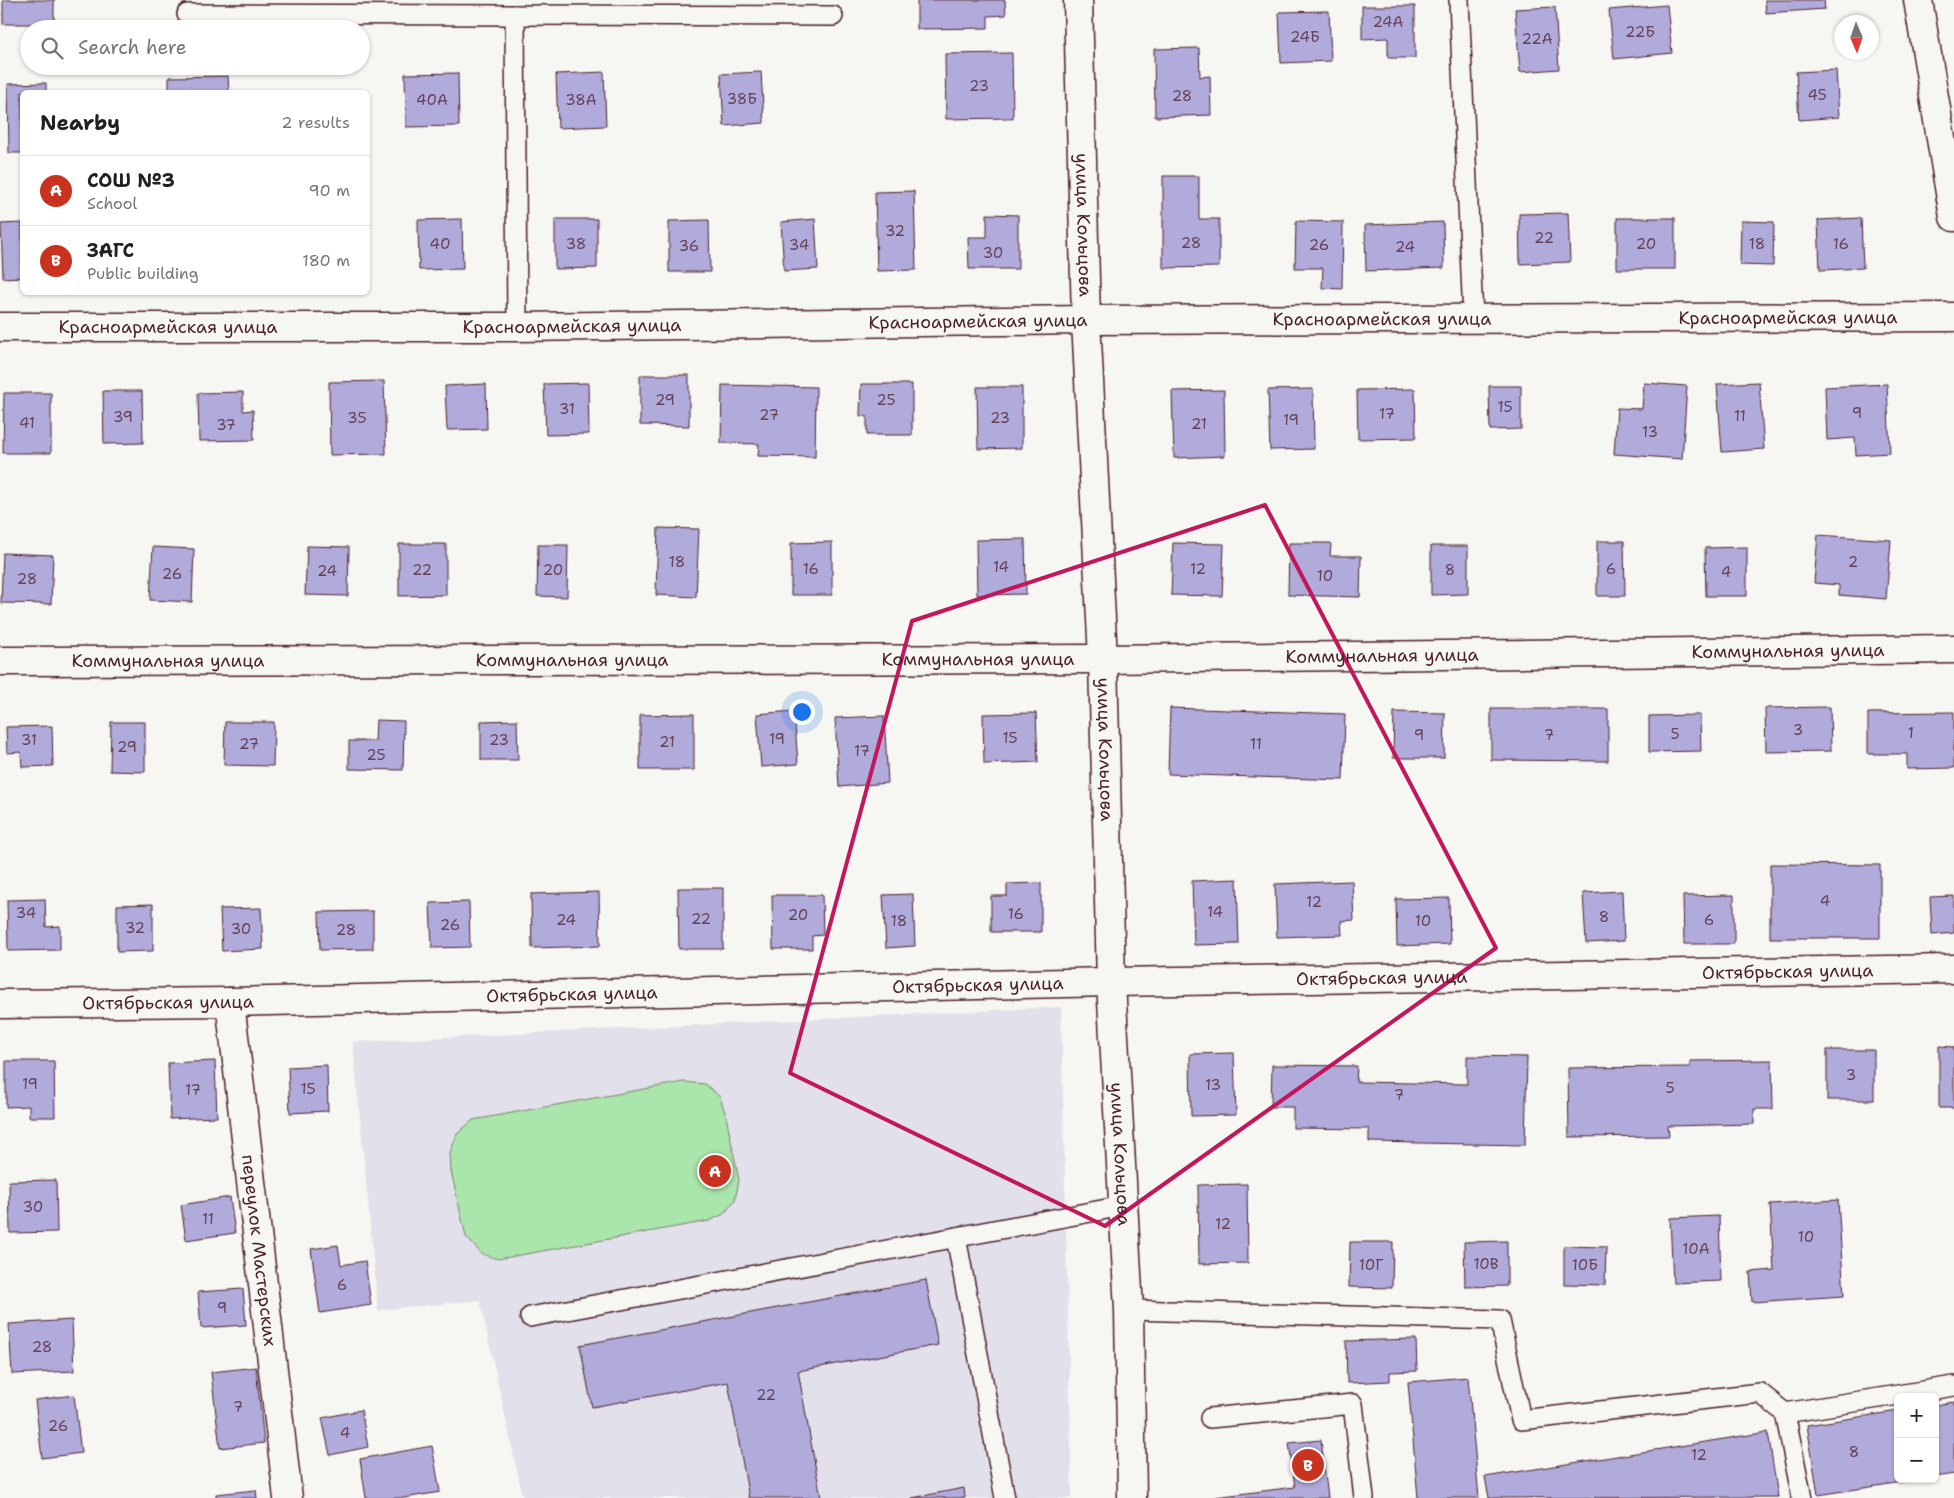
<!DOCTYPE html>
<meta charset="utf-8">
<style>
body{margin:0;font-family:"Shantell Sans",sans-serif;background:#f6f6f6;color:#202124}
.controls{position:absolute;right:15px;bottom:15px;display:grid;overflow:hidden;border-radius:8px;box-shadow:0 1px 4px #0004}
.controls button{width:45px;height:45px;display:grid;place-items:center;padding:0;border:0;border-bottom:1px solid #e0e0e0;background:#fff;color:#202124;font:25px sans-serif}
.compass{position:absolute;left:1834px;top:15px;width:45px;height:45px;border-radius:50%;background:#fff;box-shadow:0 1px 4px #0004;rotate:178deg}
.you{position:absolute;left:801px;top:711px;width:18px;height:18px;margin:-12px;border:4px solid #fff;border-radius:50%;background:#1a73e8;box-shadow:0 0 0 8px #1a73e833}
.badge{display:grid;place-items:center;width:32px;height:32px;border-radius:50%;background:#c8321e;color:#fff;font-size:16px;font-weight:700}
.pin{position:absolute;translate:-50% -50%;border:2px solid #fff;box-shadow:0 1px 5px #0006}
.list{margin:0;padding:0;list-style:none}
h2{display:flex;justify-content:space-between;align-items:center;height:65px;margin:0;padding:0 20px;font-size:21px}
h2 small{font-size:16px;font-weight:400;color:#757577}
.list li{display:grid;grid-template-columns:32px 1fr auto;gap:15px;align-items:center;box-sizing:border-box;height:70px;padding:0 20px;border-top:1px solid #e0e0e0}
.list b{display:block;font-size:19px;white-space:nowrap}
.list p{margin:0;font-size:16px;white-space:nowrap;color:#757577}
.list em{font-size:16px;font-style:normal;color:#757577}
.icon{flex:none;width:28px;height:28px;fill:none;stroke:currentColor;stroke-width:2;stroke-linecap:round;stroke-linejoin:round}
.map{position:relative;flex:none;width:1954px;height:1498px;overflow:hidden}
.search{position:absolute;background:#fff;box-shadow:0 1px 4px #0004;left:20px;top:20px;width:350px;height:55px;display:flex;align-items:center;gap:12px;box-sizing:border-box;padding:0 18px;border-radius:28px;color:#757577;font-size:19px}
.panel{position:absolute;background:#fff;box-shadow:0 1px 4px #0004;left:20px;top:90px;width:350px;height:205px;border-radius:8px}
.map>svg:first-child{display:block}
.built{fill:#e1e0eb}
.green{fill:#aae5ab;stroke:#7a826b}
.building{fill:#b1abdc;stroke:#4a1f2b}
.lines{fill:none;stroke-linecap:round;stroke-linejoin:round}
.lane-casing{stroke:#4a1f2b;stroke-width:22}
.street-casing{stroke:#4a1f2b;stroke-width:31}
.lane{stroke:#f6f6f2;stroke-width:19}
.street{stroke:#f6f6f2;stroke-width:28}
.marked{fill:none;stroke:#c2185b;stroke-width:4;stroke-linejoin:round}
.labels{text-anchor:middle;dominant-baseline:central;stroke-width:4;stroke-linejoin:round;paint-order:stroke}
.number-label{font-size:15px;fill:#644257}
.street-label{font-size:18px;fill:#4a1f2b;stroke:#f6f6f2}
</style>
<div class="map">
<svg width="1954" height="1498" viewBox="0 0 1954 1498">
<rect width="100%" height="100%" fill="#f6f6f2"/>
<filter id="ink" filterUnits="userSpaceOnUse"><feTurbulence type="fractalNoise" baseFrequency=".02" numOctaves="2"/><feDisplacementMap in="SourceGraphic" scale="10" xChannelSelector="R" yChannelSelector="G"/><feConvolveMatrix kernelMatrix="1 2 1 2 8 2 1 2 1" color-interpolation-filters="sRGB"/></filter>
<g filter="url(#ink)">
<path class="built" d="M 1061,1007 L 1072,1498 L 523,1498 L 480,1300 L 378,1310 L 353,1042 Z"/>
<path class="green" d="M 683,1082 L 705,1084 L 720,1097 L 726,1116 L 739,1180 L 735,1200 L 724,1214 L 709,1221 L 498,1259 L 482,1254 L 466,1237 L 451,1171 L 450,1153 L 457,1134 L 473,1120 Z"/>
<g class="building">
<rect x="3" y="0" width="51" height="24"/>
<path d="M 917,0 L 1005,0 L 1006,15 L 988,16 L 988,28 L 917,29 Z"/>
<path d="M 1765,0 L 1824,0 L 1825,9 L 1766,13 Z"/>
<path d="M 1667,5 L 1672,53 L 1614,59 L 1609,10 Z"/>
<path d="M 1362,6 L 1415,6 L 1415,58 L 1388,58 L 1388,38 L 1362,39 Z"/>
<path d="M 1555,7 L 1559,69 L 1520,72 L 1515,9 Z"/>
<path d="M 1329,11 L 1331,61 L 1281,63 L 1279,12 Z"/>
<path d="M 1199,48 L 1200,77 L 1210,76 L 1211,115 L 1155,117 L 1154,49 Z"/>
<path d="M 1012,53 L 1013,118 L 946,119 L 945,54 Z"/>
<path d="M 1836,70 L 1839,117 L 1799,120 L 1796,72 Z"/>
<path d="M 604,72 L 606,126 L 558,128 L 556,74 Z"/>
<path d="M 761,72 L 764,123 L 724,126 L 721,74 Z"/>
<path d="M 458,73 L 459,126 L 406,127 L 405,74 Z"/>
<path d="M 228,76 L 229,92 L 169,92 L 169,77 Z"/>
<path d="M 46,83 L 46,92 L 22,92 L 22,153 L 9,153 L 8,84 Z"/>
<path d="M 1163,176 L 1199,176 L 1199,219 L 1219,219 L 1219,267 L 1163,268 Z"/>
<path d="M 914,191 L 916,270 L 877,271 L 875,192 Z"/>
<path d="M 1568,213 L 1570,262 L 1520,264 L 1519,214 Z"/>
<path d="M 987,214 L 1018,215 L 1018,269 L 969,269 L 968,237 L 987,237 Z"/>
<rect x="1617" y="218" width="58" height="51"/>
<path d="M 1861,218 L 1863,268 L 1820,270 L 1818,220 Z"/>
<path d="M 462,219 L 463,269 L 419,270 L 418,220 Z"/>
<path d="M 555,219 L 597,219 L 597,268 L 555,269 Z"/>
<path d="M 815,219 L 818,269 L 784,271 L 781,222 Z"/>
<path d="M 709,220 L 710,272 L 669,272 L 669,221 Z"/>
<path d="M 1296,221 L 1343,222 L 1342,289 L 1322,288 L 1323,268 L 1295,268 Z"/>
<path d="M 1741,221 L 1774,222 L 1773,266 L 1740,265 Z"/>
<path d="M 1443,222 L 1444,268 L 1366,271 L 1365,225 Z"/>
<path d="M 22,223 L 22,277 L 3,278 L 1,224 Z"/>
<path d="M 640,375 L 689,375 L 689,426 L 640,425 Z"/>
<path d="M 384,381 L 386,454 L 330,455 L 329,382 Z"/>
<path d="M 1759,382 L 1764,449 L 1722,452 L 1717,384 Z"/>
<path d="M 588,383 L 589,434 L 546,435 L 544,384 Z"/>
<path d="M 1644,383 L 1687,386 L 1682,459 L 1614,454 L 1617,408 L 1642,409 Z"/>
<path d="M 486,384 L 487,429 L 447,430 L 445,386 Z"/>
<path d="M 861,384 L 912,384 L 912,435 L 867,435 L 867,416 L 860,416 Z"/>
<path d="M 1887,384 L 1890,453 L 1856,455 L 1855,438 L 1827,440 L 1825,387 Z"/>
<path d="M 722,385 L 816,387 L 815,457 L 758,456 L 759,444 L 721,443 Z"/>
<path d="M 1489,386 L 1521,386 L 1521,429 L 1490,430 Z"/>
<path d="M 977,387 L 1022,387 L 1022,448 L 978,449 Z"/>
<path d="M 1313,389 L 1314,449 L 1270,450 L 1268,390 Z"/>
<path d="M 1415,389 L 1416,438 L 1358,439 L 1357,390 Z"/>
<path d="M 1224,390 L 1225,456 L 1174,458 L 1172,391 Z"/>
<path d="M 103,391 L 142,391 L 143,443 L 104,444 Z"/>
<path d="M 243,392 L 243,411 L 253,410 L 254,440 L 199,441 L 198,393 Z"/>
<path d="M 4,393 L 51,393 L 51,453 L 3,453 Z"/>
<path d="M 658,528 L 699,529 L 696,597 L 656,595 Z"/>
<path d="M 1818,535 L 1891,540 L 1886,599 L 1839,595 L 1839,585 L 1814,583 Z"/>
<path d="M 1025,539 L 1026,594 L 977,595 L 976,540 Z"/>
<path d="M 1597,541 L 1624,541 L 1625,596 L 1597,596 Z"/>
<path d="M 832,542 L 832,595 L 791,595 L 791,543 Z"/>
<path d="M 1173,543 L 1224,544 L 1222,596 L 1171,595 Z"/>
<path d="M 1289,543 L 1331,543 L 1330,556 L 1361,556 L 1360,597 L 1288,595 Z"/>
<path d="M 399,544 L 446,544 L 446,595 L 399,596 Z"/>
<path d="M 538,545 L 568,545 L 567,597 L 537,596 Z"/>
<path d="M 307,546 L 349,547 L 348,596 L 305,595 Z"/>
<path d="M 1431,546 L 1468,546 L 1468,594 L 1431,595 Z"/>
<path d="M 153,547 L 194,549 L 192,602 L 150,600 Z"/>
<path d="M 1747,547 L 1747,596 L 1706,596 L 1705,548 Z"/>
<path d="M 3,553 L 53,555 L 51,604 L 1,603 Z"/>
<path d="M 1830,707 L 1831,751 L 1766,752 L 1765,708 Z"/>
<path d="M 1170,708 L 1345,714 L 1343,780 L 1168,774 Z"/>
<path d="M 1491,709 L 1608,709 L 1608,761 L 1491,760 Z"/>
<path d="M 794,711 L 798,764 L 761,767 L 757,714 Z"/>
<path d="M 1394,712 L 1445,713 L 1444,758 L 1393,758 Z"/>
<path d="M 1954,712 L 1954,768 L 1907,769 L 1907,754 L 1868,754 L 1868,713 Z"/>
<path d="M 1036,713 L 1038,762 L 984,764 L 983,714 Z"/>
<path d="M 694,714 L 694,770 L 640,770 L 640,715 Z"/>
<path d="M 1700,715 L 1701,751 L 1649,752 L 1649,716 Z"/>
<path d="M 884,716 L 888,783 L 839,787 L 835,718 Z"/>
<path d="M 376,720 L 404,721 L 403,770 L 349,769 L 349,741 L 375,741 Z"/>
<path d="M 517,720 L 518,760 L 481,760 L 481,721 Z"/>
<path d="M 111,722 L 145,722 L 145,772 L 110,771 Z"/>
<path d="M 225,722 L 274,722 L 273,766 L 224,765 Z"/>
<path d="M 52,726 L 53,766 L 22,767 L 21,752 L 7,753 L 6,727 Z"/>
<path d="M 1770,864 L 1880,865 L 1880,938 L 1770,938 Z"/>
<path d="M 1237,879 L 1239,944 L 1194,945 L 1192,881 Z"/>
<path d="M 1352,881 L 1354,920 L 1341,921 L 1342,935 L 1277,937 L 1275,884 Z"/>
<path d="M 1041,883 L 1041,932 L 991,932 L 991,896 L 1007,896 L 1007,884 Z"/>
<path d="M 678,888 L 723,888 L 723,949 L 679,949 Z"/>
<path d="M 1622,891 L 1624,941 L 1586,943 L 1583,893 Z"/>
<path d="M 599,892 L 600,946 L 532,948 L 531,894 Z"/>
<path d="M 913,894 L 915,946 L 886,948 L 883,895 Z"/>
<path d="M 772,895 L 822,895 L 823,935 L 812,936 L 812,949 L 773,949 Z"/>
<path d="M 1734,895 L 1734,944 L 1684,944 L 1683,896 Z"/>
<path d="M 1954,896 L 1954,933 L 1932,935 L 1930,897 Z"/>
<path d="M 1449,898 L 1450,944 L 1397,946 L 1396,899 Z"/>
<path d="M 45,899 L 46,927 L 60,926 L 60,950 L 8,951 L 7,900 Z"/>
<path d="M 469,902 L 470,947 L 432,948 L 430,903 Z"/>
<path d="M 153,904 L 153,951 L 117,952 L 117,905 Z"/>
<path d="M 261,908 L 263,949 L 222,951 L 220,909 Z"/>
<path d="M 373,911 L 373,949 L 320,950 L 319,912 Z"/>
<path d="M 1939,1046 L 1954,1047 L 1954,1108 L 1939,1108 Z"/>
<rect x="1827" y="1050" width="47" height="50"/>
<path d="M 1234,1053 L 1236,1115 L 1191,1116 L 1190,1054 Z"/>
<path d="M 1467,1056 L 1527,1057 L 1525,1145 L 1369,1142 L 1369,1129 L 1293,1128 L 1293,1107 L 1271,1107 L 1272,1065 L 1357,1066 L 1356,1082 L 1467,1084 Z"/>
<path d="M 1772,1060 L 1773,1109 L 1754,1109 L 1754,1124 L 1668,1126 L 1669,1136 L 1569,1137 L 1568,1068 L 1690,1067 L 1690,1061 Z"/>
<path d="M 6,1061 L 54,1061 L 55,1117 L 29,1117 L 29,1106 L 6,1107 Z"/>
<path d="M 215,1061 L 217,1117 L 170,1119 L 168,1063 Z"/>
<path d="M 327,1065 L 328,1111 L 290,1113 L 288,1067 Z"/>
<path d="M 56,1180 L 57,1232 L 10,1233 L 9,1181 Z"/>
<path d="M 1247,1184 L 1248,1263 L 1199,1264 L 1198,1185 Z"/>
<path d="M 230,1197 L 235,1233 L 186,1240 L 181,1205 Z"/>
<path d="M 1838,1200 L 1844,1296 L 1752,1302 L 1750,1272 L 1774,1270 L 1770,1204 Z"/>
<path d="M 1719,1216 L 1721,1281 L 1673,1283 L 1670,1218 Z"/>
<path d="M 1507,1241 L 1507,1286 L 1465,1287 L 1464,1242 Z"/>
<path d="M 1350,1242 L 1393,1242 L 1392,1288 L 1349,1287 Z"/>
<path d="M 338,1245 L 341,1265 L 365,1261 L 371,1305 L 320,1313 L 311,1249 Z"/>
<path d="M 1564,1246 L 1606,1247 L 1605,1285 L 1564,1284 Z"/>
<path d="M 926,1280 L 938,1345 L 798,1371 L 821,1498 L 749,1498 L 728,1382 L 592,1407 L 580,1345 Z"/>
<path d="M 243,1289 L 246,1325 L 201,1328 L 198,1292 Z"/>
<path d="M 72,1320 L 74,1371 L 12,1374 L 9,1324 Z"/>
<path d="M 1416,1339 L 1417,1371 L 1390,1372 L 1390,1381 L 1347,1383 L 1346,1341 Z"/>
<path d="M 256,1367 L 264,1443 L 220,1448 L 211,1372 Z"/>
<path d="M 1468,1377 L 1479,1498 L 1418,1498 L 1408,1382 Z"/>
<path d="M 74,1395 L 81,1453 L 42,1458 L 35,1400 Z"/>
<path d="M 1954,1402 L 1954,1474 L 1935,1477 L 1935,1405 Z"/>
<path d="M 361,1410 L 368,1447 L 330,1455 L 322,1418 Z"/>
<path d="M 1898,1411 L 1898,1479 L 1922,1479 L 1818,1495 L 1807,1425 Z"/>
<path d="M 1768,1432 L 1778,1497 L 1489,1498 L 1485,1477 Z"/>
<path d="M 1321,1440 L 1328,1498 L 1207,1498 L 1295,1487 L 1289,1443 Z"/>
<path d="M 432,1446 L 440,1492 L 404,1498 L 366,1498 L 360,1459 Z"/>
<path d="M 964,1488 L 965,1498 L 912,1498 Z"/>
<path d="M 256,1490 L 257,1498 L 216,1498 L 216,1494 Z"/>
</g>
<g class="lines">
<defs>
<g id="lane">
<path d="M 1459,0 L 1473,318"/>
<path d="M 187,14 L 833,16"/>
<path d="M 515,15 L 517,327"/>
<path d="M 956,1237 L 1005,1498"/>
<path d="M 1129,1310 L 1500,1320 L 1521,1420 L 1760,1393 L 1785,1413 L 1802,1498"/>
<path d="M 530,1317 L 1123,1206"/>
<path d="M 1785,1413 L 1954,1386"/>
<path d="M 1210,1418 L 1353,1404 L 1364,1498"/>
</g>
<g id="street">
<path id="s1" d="M 1078,0 L 1086,320 L 1103,659 L 1111,982 L 1129,1310 L 1132,1498"/>
<path d="M 1918,0 L 1954,217"/>
<path id="s2" d="M 0,327 L 517,327 L 1086,320 L 1954,317"/>
<path id="s3" d="M 0,661 L 1103,659 L 1954,649"/>
<path id="s4" d="M 230,1002 L 288,1498"/>
<path id="s5" d="M 0,1004 L 230,1002 L 1111,982 L 1954,969"/>
</g>
</defs>
<use href="#lane" class="lane-casing"/>
<use href="#street" class="street-casing"/>
<use href="#lane" class="lane"/>
<use href="#street" class="street"/>
</g>
</g>
<path class="marked" d="M 1265,505 L 1496,948 L 1105,1226 L 790,1073 L 912,621 Z"/>
<g class="labels">
<g class="number-label">
<text x="1388" y="22">24А</text>
<text x="1640" y="32">22Б</text>
<text x="1305" y="37">24Б</text>
<text x="1537" y="39">22А</text>
<text x="979" y="86">23</text>
<text x="1817" y="95">45</text>
<text x="1182" y="96">28</text>
<text x="742" y="99">38Б</text>
<text x="432" y="100">40А</text>
<text x="581" y="100">38А</text>
<text x="895" y="231">32</text>
<text x="1544" y="238">22</text>
<text x="1191" y="243">28</text>
<text x="440" y="244">40</text>
<text x="576" y="244">38</text>
<text x="1646" y="244">20</text>
<text x="1757" y="244">18</text>
<text x="1841" y="244">16</text>
<text x="799" y="245">34</text>
<text x="1319" y="245">26</text>
<text x="689" y="246">36</text>
<text x="1405" y="247">24</text>
<text x="993" y="253">30</text>
<text x="665" y="400">29</text>
<text x="886" y="400">25</text>
<text x="1505" y="407">15</text>
<text x="567" y="409">31</text>
<text x="1857" y="413">9</text>
<text x="1387" y="414">17</text>
<text x="769" y="415">27</text>
<text x="1740" y="416">11</text>
<text x="123" y="417">39</text>
<text x="357" y="418">35</text>
<text x="1000" y="418">23</text>
<text x="1291" y="420">19</text>
<text x="27" y="423">41</text>
<text x="1199" y="424">21</text>
<text x="226" y="425">37</text>
<text x="1650" y="432">13</text>
<text x="677" y="562">18</text>
<text x="1853" y="562">2</text>
<text x="1001" y="567">14</text>
<text x="811" y="569">16</text>
<text x="1198" y="569">12</text>
<text x="1611" y="569">6</text>
<text x="422" y="570">22</text>
<text x="553" y="570">20</text>
<text x="1450" y="570">8</text>
<text x="327" y="571">24</text>
<text x="1726" y="572">4</text>
<text x="172" y="574">26</text>
<text x="1325" y="576">10</text>
<text x="27" y="579">28</text>
<text x="1798" y="730">3</text>
<text x="1911" y="733">1</text>
<text x="1675" y="734">5</text>
<text x="1419" y="735">9</text>
<text x="1549" y="735">7</text>
<text x="1010" y="738">15</text>
<text x="777" y="739">19</text>
<text x="29" y="740">31</text>
<text x="499" y="740">23</text>
<text x="667" y="742">21</text>
<text x="249" y="744">27</text>
<text x="1256" y="744">11</text>
<text x="127" y="747">29</text>
<text x="862" y="751">17</text>
<text x="376" y="755">25</text>
<text x="1825" y="901">4</text>
<text x="1314" y="902">12</text>
<text x="1215" y="912">14</text>
<text x="26" y="913">34</text>
<text x="1016" y="914">16</text>
<text x="798" y="915">20</text>
<text x="1604" y="917">8</text>
<text x="701" y="919">22</text>
<text x="566" y="920">24</text>
<text x="1709" y="920">6</text>
<text x="899" y="921">18</text>
<text x="1423" y="921">10</text>
<text x="450" y="925">26</text>
<text x="135" y="928">32</text>
<text x="241" y="929">30</text>
<text x="346" y="930">28</text>
<text x="1851" y="1075">3</text>
<text x="30" y="1084">19</text>
<text x="1213" y="1085">13</text>
<text x="1670" y="1088">5</text>
<text x="308" y="1089">15</text>
<text x="193" y="1090">17</text>
<text x="1399" y="1095">7</text>
<text x="33" y="1207">30</text>
<text x="208" y="1219">11</text>
<text x="1223" y="1224">12</text>
<text x="1806" y="1237">10</text>
<text x="1696" y="1249">10А</text>
<text x="1486" y="1264">10В</text>
<text x="1371" y="1265">10Г</text>
<text x="1585" y="1265">10Б</text>
<text x="342" y="1285">6</text>
<text x="222" y="1308">9</text>
<text x="42" y="1347">28</text>
<text x="766" y="1395">22</text>
<text x="238" y="1407">7</text>
<text x="58" y="1426">26</text>
<text x="345" y="1433">4</text>
<text x="1854" y="1452">8</text>
<text x="1699" y="1455">12</text>
</g>
<g class="street-label">
<text stroke="none"><textPath href="#s1" startOffset="225">улица Кольцова</textPath></text>
<text stroke="none"><textPath href="#s2" startOffset="1788">Красноармейская улица</textPath></text>
<text stroke="none"><textPath href="#s2" startOffset="1382">Красноармейская улица</textPath></text>
<text stroke="none"><textPath href="#s2" startOffset="978">Красноармейская улица</textPath></text>
<text stroke="none"><textPath href="#s2" startOffset="572">Красноармейская улица</textPath></text>
<text stroke="none"><textPath href="#s2" startOffset="168">Красноармейская улица</textPath></text>
<text stroke="none"><textPath href="#s3" startOffset="1788">Коммунальная улица</textPath></text>
<text stroke="none"><textPath href="#s3" startOffset="1382">Коммунальная улица</textPath></text>
<text stroke="none"><textPath href="#s3" startOffset="978">Коммунальная улица</textPath></text>
<text stroke="none"><textPath href="#s3" startOffset="572">Коммунальная улица</textPath></text>
<text stroke="none"><textPath href="#s3" startOffset="168">Коммунальная улица</textPath></text>
<text stroke="none"><textPath href="#s1" startOffset="750">улица Кольцова</textPath></text>
<text stroke="none"><textPath href="#s5" startOffset="1788">Октябрьская улица</textPath></text>
<text stroke="none"><textPath href="#s5" startOffset="1382">Октябрьская улица</textPath></text>
<text stroke="none"><textPath href="#s5" startOffset="978">Октябрьская улица</textPath></text>
<text stroke="none"><textPath href="#s5" startOffset="572">Октябрьская улица</textPath></text>
<text stroke="none"><textPath href="#s5" startOffset="168">Октябрьская улица</textPath></text>
<text stroke="none"><textPath href="#s1" startOffset="1155">улица Кольцова</textPath></text>
<text stroke="none"><textPath href="#s4" startOffset="250">переулок Мастерских</textPath></text>
</g>
</g>
</svg>
<div class="controls">
<button>+</button>
<button>−</button>
</div>
<svg class="compass" viewBox="-18 -18 36 36"><path d="M0-13l5 13h-10z" fill="#e53935"/><path d="M0 13l5-13h-10z" fill="#757577"/></svg>
<div class="you"></div>
<div class="pin badge" style="left:715px;top:1171px">A</div>
<div class="pin badge" style="left:1308px;top:1465px">B</div>
<div class="search"><svg class="icon" aria-label="search" viewBox="0 0 24 24"><circle cx="10" cy="10" r="6"/><path d="M15 15l6 6"/></svg>Search here</div>
<section class="panel">
<h2>Nearby<small>2 results</small></h2>
<ul class="list">
<li><span class="badge">A</span><div><b>СОШ №3</b><p>School</p></div><em>90 m</em></li>
<li><span class="badge">B</span><div><b>ЗАГС</b><p>Public building</p></div><em>180 m</em></li>
</ul>
</section>
</div>
